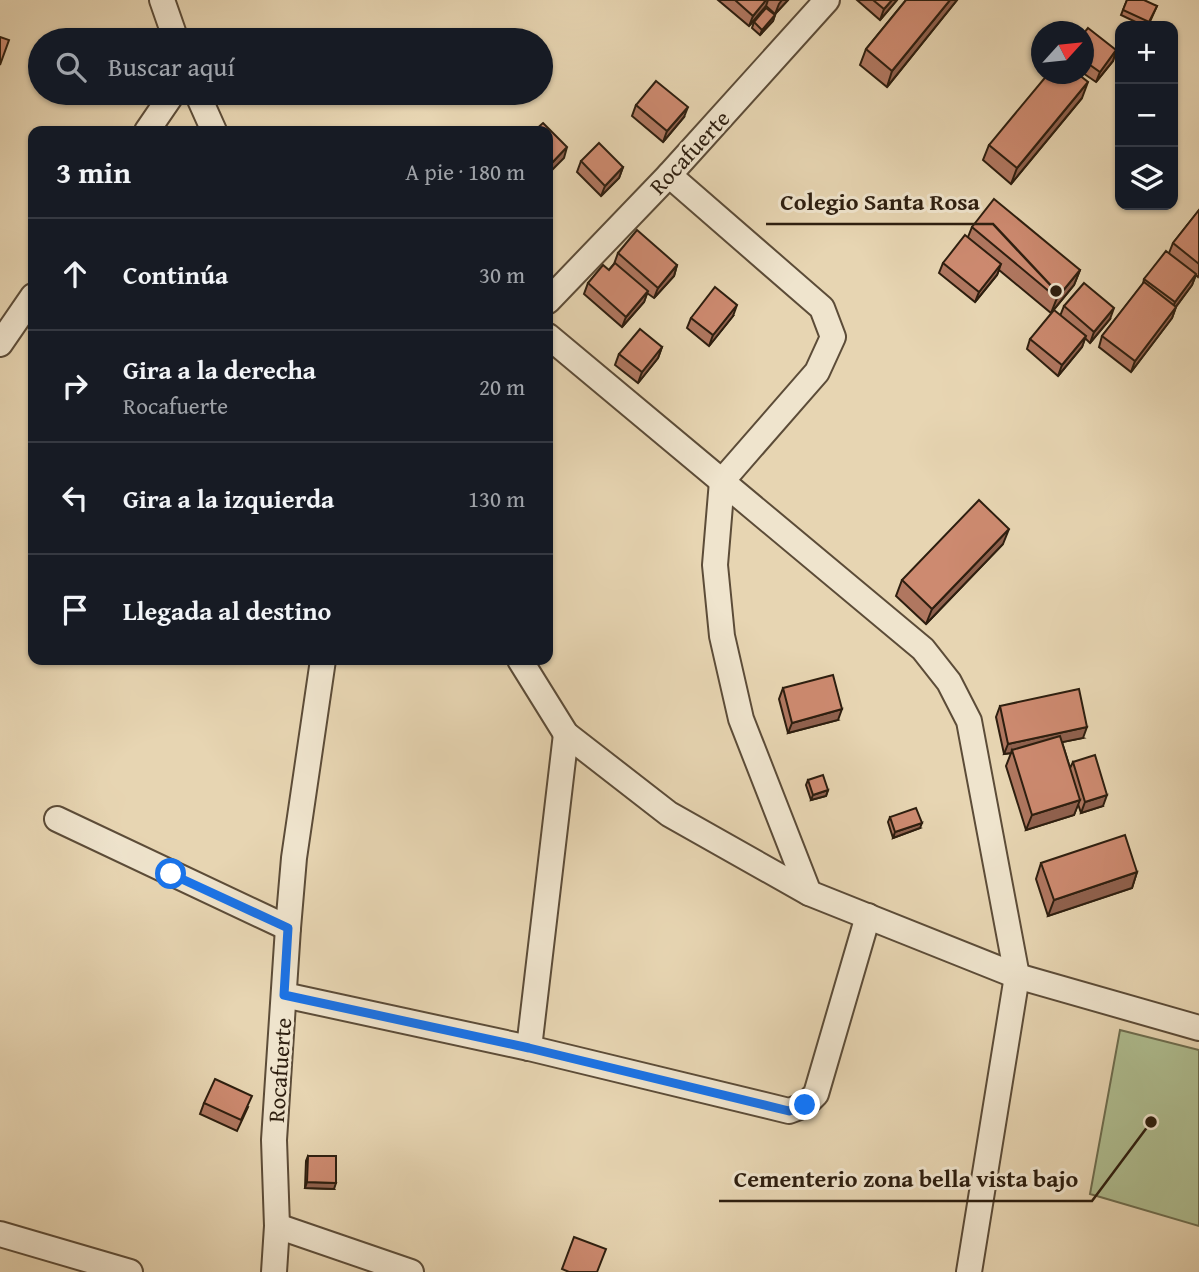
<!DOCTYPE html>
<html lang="es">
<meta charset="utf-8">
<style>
body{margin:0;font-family:"Gentium Book Plus",serif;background:#242831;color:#f1f3f6}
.controls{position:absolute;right:21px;top:21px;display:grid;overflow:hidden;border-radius:14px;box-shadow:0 2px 5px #0004}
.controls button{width:63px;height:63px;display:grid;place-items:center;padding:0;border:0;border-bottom:2px solid #363941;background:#171b24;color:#f1f3f6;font:35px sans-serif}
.compass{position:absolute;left:1031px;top:21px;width:63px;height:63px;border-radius:50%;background:#171b24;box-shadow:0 2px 5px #0004;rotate:63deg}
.stop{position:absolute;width:21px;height:21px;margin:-16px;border:5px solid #1a73e8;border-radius:50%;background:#fff}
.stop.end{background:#1a73e8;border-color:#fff;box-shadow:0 2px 7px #0008}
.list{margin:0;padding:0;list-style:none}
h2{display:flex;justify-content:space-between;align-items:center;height:91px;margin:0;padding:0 28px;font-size:30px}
h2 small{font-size:23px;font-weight:400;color:#9ea1a6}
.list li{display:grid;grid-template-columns:46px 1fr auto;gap:21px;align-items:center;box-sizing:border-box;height:112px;padding:0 28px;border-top:2px solid #363941}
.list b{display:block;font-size:26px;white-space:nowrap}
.list p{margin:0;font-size:23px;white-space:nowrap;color:#9ea1a6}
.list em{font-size:23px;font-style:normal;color:#9ea1a6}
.icon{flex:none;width:38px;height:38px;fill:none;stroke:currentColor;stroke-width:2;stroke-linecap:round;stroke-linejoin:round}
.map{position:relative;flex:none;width:1199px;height:1272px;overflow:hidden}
.search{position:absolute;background:#171b24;box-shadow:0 2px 5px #0004;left:28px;top:28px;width:525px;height:77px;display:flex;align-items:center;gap:18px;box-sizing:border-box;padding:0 24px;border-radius:38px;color:#9ea1a6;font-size:26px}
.panel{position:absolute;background:#171b24;box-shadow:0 2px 5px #0004;left:28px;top:126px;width:525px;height:539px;border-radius:14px}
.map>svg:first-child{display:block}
.green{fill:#afbe91;stroke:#6e6e50;stroke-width:2}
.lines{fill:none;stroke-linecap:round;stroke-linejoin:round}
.minor-casing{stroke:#5c4c38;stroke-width:28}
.minor{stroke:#efe4cd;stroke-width:24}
.wall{fill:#b07760;stroke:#2d1e0f;stroke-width:2}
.shaded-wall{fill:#90614e;stroke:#2d1e0f;stroke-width:2}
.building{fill:#cd8a70;stroke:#2d1e0f;stroke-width:2}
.route{stroke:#1a73e8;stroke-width:9}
.labels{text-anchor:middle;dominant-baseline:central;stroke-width:6;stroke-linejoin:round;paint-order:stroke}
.street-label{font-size:23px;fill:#2d1e0f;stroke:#efe4cd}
.leader{fill:none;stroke:#2d1e0f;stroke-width:2.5}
.callout-dot{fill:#2d1e0f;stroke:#efe4cd;stroke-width:2.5}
.callout-label{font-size:24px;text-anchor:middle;font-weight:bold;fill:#2d1e0f;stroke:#efe4cd;stroke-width:6;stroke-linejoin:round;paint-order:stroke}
</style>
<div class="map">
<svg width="1199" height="1272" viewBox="0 0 1199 1272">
<rect width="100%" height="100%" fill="#e7d5b2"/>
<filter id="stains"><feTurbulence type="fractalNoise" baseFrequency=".00286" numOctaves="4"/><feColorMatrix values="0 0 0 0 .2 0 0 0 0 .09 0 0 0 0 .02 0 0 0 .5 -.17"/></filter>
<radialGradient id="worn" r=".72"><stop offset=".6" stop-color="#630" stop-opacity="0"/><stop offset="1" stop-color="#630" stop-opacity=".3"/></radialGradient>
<path class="green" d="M 1120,1030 L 1199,1050 L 1199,1226 L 1090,1194 Z"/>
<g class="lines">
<defs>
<g id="minor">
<path d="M 162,0 L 176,40"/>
<path d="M 197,93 L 214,131"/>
<path d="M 147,131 L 173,93"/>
<path d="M 669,175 L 822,308 L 833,337 L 817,372 L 722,481 L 715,565 L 722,636 L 741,719 L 809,893"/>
<path d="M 548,301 L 669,175 L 827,0"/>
<path d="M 548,336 L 923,649 L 949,682 L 969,721 L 1017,976 L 969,1272"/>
<path d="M 0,344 L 33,296"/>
<path d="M 520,660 L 566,734 L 669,814 L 809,893 L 1017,976 L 1199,1028"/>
<path d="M 57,819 L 288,928"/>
<path d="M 284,995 L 529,1048 L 789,1111 L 805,1105 L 816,1094 L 868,916"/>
<path d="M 529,1048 L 566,734"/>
<path d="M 277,1226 L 411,1272"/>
<path d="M 0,1234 L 130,1272"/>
<path d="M 274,1272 L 277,1226 L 274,1140 L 288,928 L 294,858 L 323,660"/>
</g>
</defs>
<use href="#minor" class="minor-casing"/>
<use href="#minor" class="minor"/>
</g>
<g class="wall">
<path d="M 718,0 L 788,0 L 775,14 L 766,6 L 749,26 Z"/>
<path d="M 857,0 L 897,0 L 880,20 Z"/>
<path d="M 906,0 L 957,0 L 887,87 L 860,65 L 866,49 Z"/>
<path d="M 1127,0 L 1157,6 L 1148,26 L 1144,26 L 1121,15 Z"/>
<path d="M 775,15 L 773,21 L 760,35 L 752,28 L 754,22 Z"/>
<path d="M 1083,34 L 1116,50 L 1113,61 L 1096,82 L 1083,73 Z"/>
<path d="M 1082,98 L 1011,184 L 983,160 L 989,145 Z"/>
<path d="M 636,105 L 684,117 L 663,142 L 632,116 Z"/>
<path d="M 581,161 L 623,167 L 619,178 L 601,196 L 577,172 Z"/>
<path d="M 1199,210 L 1199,275 L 1198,277 L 1196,275 L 1192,285 L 1176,307 L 1172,318 L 1131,372 L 1099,347 L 1102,336 L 1143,284 L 1144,279 L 1169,253 L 1173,243 Z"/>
<path d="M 972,227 L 1080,270 L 1074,285 L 1051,313 L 999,270 L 997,275 L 975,302 L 939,273 L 943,263 L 968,237 Z"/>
<path d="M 618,253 L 677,265 L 674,276 L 654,298 L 647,293 L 644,302 L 622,327 L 584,294 L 588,283 L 609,270 L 614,264 Z"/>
<path d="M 1064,306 L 1110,319 L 1090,343 L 1085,338 L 1082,347 L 1058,376 L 1027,349 L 1030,339 L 1060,316 Z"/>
<path d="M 733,316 L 709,346 L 687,328 L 691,318 Z"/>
<path d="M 662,347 L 658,358 L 638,383 L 615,365 L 619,354 Z"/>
<path d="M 1003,544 L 926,624 L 896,596 L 902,580 Z"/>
<path d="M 783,688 L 838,720 L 788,733 L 779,699 Z"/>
<path d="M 1000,706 L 1083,738 L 1062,742 L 1070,768 L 1073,762 L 1103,806 L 1081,813 L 1078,804 L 1074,815 L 1026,830 L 1006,766 L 1011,753 L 1004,754 L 996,717 Z"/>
<path d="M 808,780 L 828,790 L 826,796 L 811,800 L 806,785 Z"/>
<path d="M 890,817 L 920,828 L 893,838 L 888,822 Z"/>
<path d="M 1041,863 L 1137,872 L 1132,888 L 1048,916 L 1036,879 Z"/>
<path d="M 204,1103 L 248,1107 L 237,1131 L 200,1114 Z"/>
<path d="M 308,1156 L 334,1189 L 305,1188 L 306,1161 Z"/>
</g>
<g class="shaded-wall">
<path d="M 766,0 L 768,0 L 766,6 L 749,26 L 753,16 Z"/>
<path d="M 782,0 L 788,0 L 775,14 L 779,4 Z"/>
<path d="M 892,0 L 897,0 L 880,20 L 884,9 Z"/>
<path d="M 950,0 L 957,0 L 887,87 L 892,71 Z"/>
<path d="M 775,15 L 773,21 L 760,35 L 762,30 Z"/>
<path d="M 1116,50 L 1113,61 L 1096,82 L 1100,72 Z"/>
<path d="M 1088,82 L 1082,98 L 1011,184 L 1017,168 Z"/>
<path d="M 688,107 L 684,117 L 663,142 L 667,131 Z"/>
<path d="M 567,147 L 564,158 L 548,174 L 548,167 Z"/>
<path d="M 623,167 L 619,178 L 601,196 L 605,186 Z"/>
<path d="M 1001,264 L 997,275 L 975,302 L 979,292 Z"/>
<path d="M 677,265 L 674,276 L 654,298 L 658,288 Z"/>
<path d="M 1080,270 L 1074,285 L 1051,313 L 1057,298 Z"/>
<path d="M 1196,274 L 1192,285 L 1171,313 L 1175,302 Z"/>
<path d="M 648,291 L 644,302 L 622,327 L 626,317 Z"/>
<path d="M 737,305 L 733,316 L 709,346 L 713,335 Z"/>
<path d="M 1176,307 L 1172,318 L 1131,372 L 1135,361 Z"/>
<path d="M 1114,308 L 1110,319 L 1090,343 L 1094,332 Z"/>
<path d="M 1086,336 L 1082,347 L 1058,376 L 1062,365 Z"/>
<path d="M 662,347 L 658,358 L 638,383 L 642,372 Z"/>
<path d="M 1009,529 L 1003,544 L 926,624 L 932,609 Z"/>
<path d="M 842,709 L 838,720 L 788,733 L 792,723 Z"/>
<path d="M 1087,727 L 1083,738 L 1013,752 L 1012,750 L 1011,753 L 1004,754 L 1008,744 Z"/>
<path d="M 828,790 L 826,796 L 811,800 L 813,795 Z"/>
<path d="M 1107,795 L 1103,806 L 1081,813 L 1085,802 Z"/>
<path d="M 1080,800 L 1074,815 L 1026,830 L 1032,815 Z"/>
<path d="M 922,823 L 920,828 L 893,838 L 895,832 Z"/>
<path d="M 1137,872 L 1132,888 L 1048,916 L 1054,900 Z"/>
<path d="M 307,1182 L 336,1183 L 334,1189 L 305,1188 Z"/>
</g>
<g class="building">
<path d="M 735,0 L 766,0 L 753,16 Z"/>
<path d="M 873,0 L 892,0 L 884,9 Z"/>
<path d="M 906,0 L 950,0 L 892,71 L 866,49 Z"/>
<path d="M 1127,0 L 1144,0 L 1157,6 L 1149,22 L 1123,10 Z"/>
<path d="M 766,8 L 775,15 L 762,30 L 754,22 Z"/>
<path d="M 1088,28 L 1116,50 L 1100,72 L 1083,60 L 1083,34 Z"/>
<path d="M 0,37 L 9,40 L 0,65 Z"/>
<path d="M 1048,74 L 1078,74 L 1088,82 L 1017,168 L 989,145 Z"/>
<path d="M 656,81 L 688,107 L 667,131 L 636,105 Z"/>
<path d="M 543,123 L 567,147 L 548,167 L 548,131 L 534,131 Z"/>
<path d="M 599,143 L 623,167 L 605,186 L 581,161 Z"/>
<path d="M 994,199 L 1080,270 L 1057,298 L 972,227 Z"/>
<path d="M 1199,210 L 1199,264 L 1173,243 Z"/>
<path d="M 637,230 L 677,265 L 658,288 L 618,253 Z"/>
<path d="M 965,235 L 1001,264 L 979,292 L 943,263 Z"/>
<path d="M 1166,251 L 1196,274 L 1175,302 L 1144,279 Z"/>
<path d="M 615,263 L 648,291 L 626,317 L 588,283 L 603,265 L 609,270 Z"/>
<path d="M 1144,282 L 1176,307 L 1135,361 L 1102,336 Z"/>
<path d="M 1084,283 L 1114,308 L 1094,332 L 1064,306 Z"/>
<path d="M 715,287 L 737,305 L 713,335 L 691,318 Z"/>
<path d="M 1054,310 L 1086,336 L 1062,365 L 1030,339 Z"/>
<path d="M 640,329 L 662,347 L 642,372 L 619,354 Z"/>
<path d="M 979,500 L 1009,529 L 932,609 L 902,580 Z"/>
<path d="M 833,675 L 842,709 L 792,723 L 783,688 Z"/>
<path d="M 1079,689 L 1087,727 L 1008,744 L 1000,706 Z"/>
<path d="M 1060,736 L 1080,800 L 1032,815 L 1012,750 Z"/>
<path d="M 1095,755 L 1107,795 L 1085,802 L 1073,762 Z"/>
<path d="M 823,775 L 828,790 L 813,795 L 808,780 Z"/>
<path d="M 916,808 L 922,823 L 895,832 L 890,817 Z"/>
<path d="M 1125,835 L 1137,872 L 1054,900 L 1041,863 Z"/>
<path d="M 215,1079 L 252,1096 L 241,1120 L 204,1103 Z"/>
<path d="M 308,1156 L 336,1156 L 336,1183 L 307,1182 Z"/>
<path d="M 574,1237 L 606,1249 L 597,1272 L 569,1272 L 562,1269 Z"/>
</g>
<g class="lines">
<path class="route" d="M 171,874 L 288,928 L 284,995 L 529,1048 L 789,1111 L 805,1105"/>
</g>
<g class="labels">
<g class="street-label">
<text transform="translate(689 152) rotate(-47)">Rocafuerte</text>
<text transform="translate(279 1070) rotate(-86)">Rocafuerte</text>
</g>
</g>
<path class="leader" d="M1056 291L993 224H766M1151 1122L1092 1201H719"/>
<g class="callout-dot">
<circle cx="1056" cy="291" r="7"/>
<circle cx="1151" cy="1122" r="7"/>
</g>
<g class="callout-label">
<text x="880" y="210">Colegio Santa Rosa</text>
<text x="906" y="1187">Cementerio zona bella vista bajo</text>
</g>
<rect width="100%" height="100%" filter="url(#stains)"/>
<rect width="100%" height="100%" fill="url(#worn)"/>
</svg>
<div class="controls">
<button>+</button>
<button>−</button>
<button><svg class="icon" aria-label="layers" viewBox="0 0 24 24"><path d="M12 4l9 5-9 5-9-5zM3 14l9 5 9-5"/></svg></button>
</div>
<svg class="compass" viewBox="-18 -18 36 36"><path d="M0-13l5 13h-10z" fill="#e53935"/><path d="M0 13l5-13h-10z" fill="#9ea1a6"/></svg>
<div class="stop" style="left:171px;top:874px"></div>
<div class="stop end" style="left:805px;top:1105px"></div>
<div class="search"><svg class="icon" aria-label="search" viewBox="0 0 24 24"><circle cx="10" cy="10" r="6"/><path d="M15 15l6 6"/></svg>Buscar aquí</div>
<section class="panel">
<h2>3 min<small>A pie · 180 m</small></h2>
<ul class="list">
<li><svg class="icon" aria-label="ahead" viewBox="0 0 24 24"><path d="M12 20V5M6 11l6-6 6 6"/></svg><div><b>Continúa</b></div><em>30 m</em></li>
<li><svg class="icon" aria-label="right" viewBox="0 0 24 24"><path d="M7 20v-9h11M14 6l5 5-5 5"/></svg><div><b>Gira a la derecha</b><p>Rocafuerte</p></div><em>20 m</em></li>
<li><svg class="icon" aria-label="left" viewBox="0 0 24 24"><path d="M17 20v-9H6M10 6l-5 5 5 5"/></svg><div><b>Gira a la izquierda</b></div><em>130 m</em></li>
<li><svg class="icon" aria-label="arrive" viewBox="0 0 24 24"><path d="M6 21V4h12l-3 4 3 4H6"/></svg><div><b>Llegada al destino</b></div></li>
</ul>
</section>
</div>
